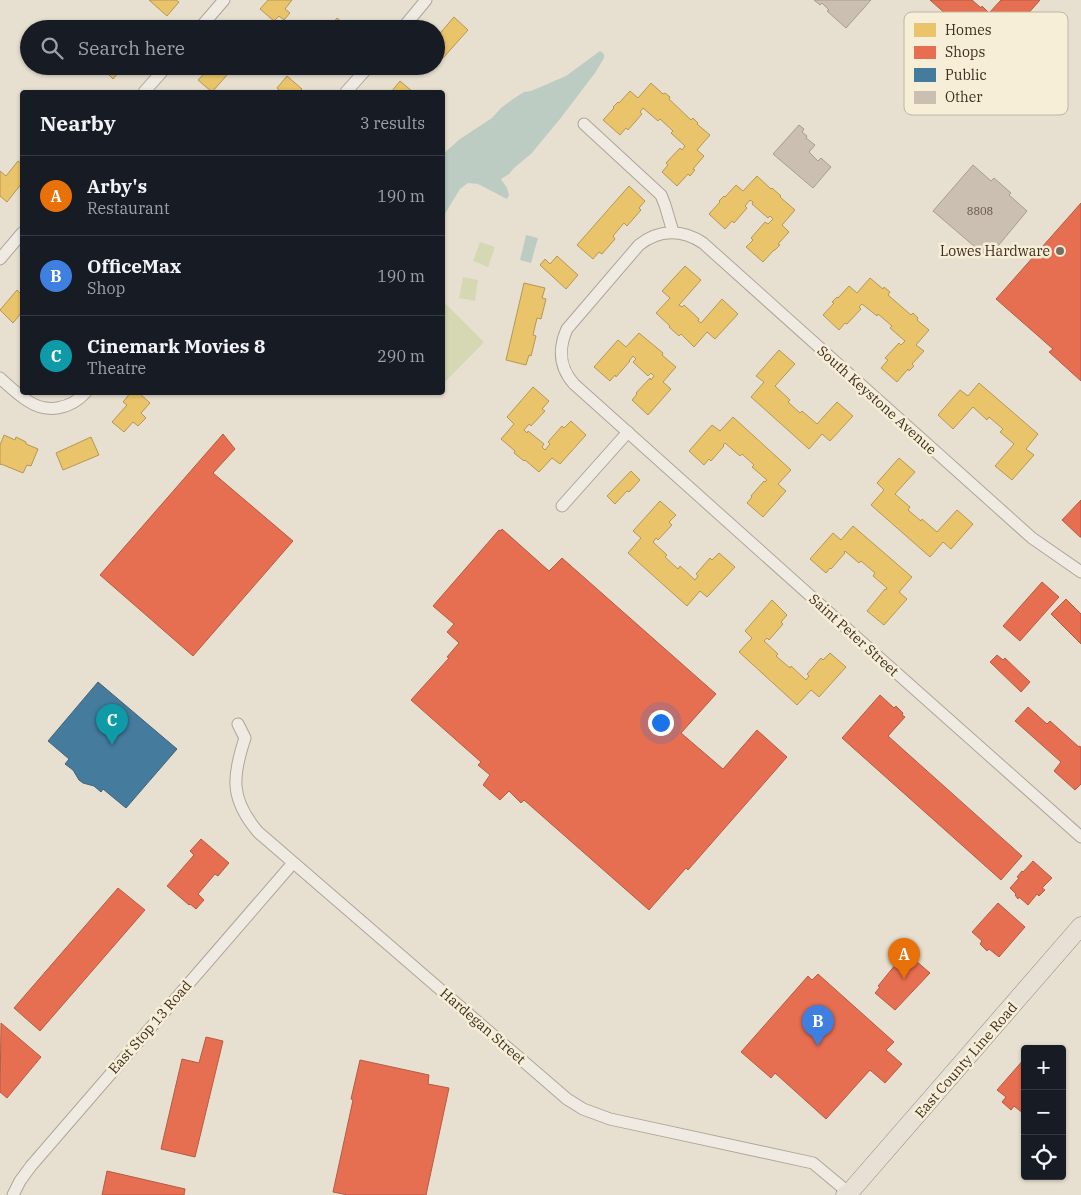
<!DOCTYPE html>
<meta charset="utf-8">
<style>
body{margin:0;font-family:"IBM Plex Serif",serif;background:#242831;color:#f1f3f6}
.controls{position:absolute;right:15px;bottom:15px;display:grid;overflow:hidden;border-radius:5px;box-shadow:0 1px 4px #0004}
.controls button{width:45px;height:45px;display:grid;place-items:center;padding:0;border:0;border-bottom:1px solid #363941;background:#171b24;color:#f1f3f6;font:25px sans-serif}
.you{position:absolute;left:660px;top:722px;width:18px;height:18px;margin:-12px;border:4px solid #fff;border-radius:50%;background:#1a73e8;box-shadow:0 0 0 8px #1a73e833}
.badge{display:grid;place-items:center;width:32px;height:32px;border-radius:50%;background:#d93025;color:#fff;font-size:16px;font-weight:700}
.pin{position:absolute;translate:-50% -41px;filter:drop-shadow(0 1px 2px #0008)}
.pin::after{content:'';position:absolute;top:26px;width:18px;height:15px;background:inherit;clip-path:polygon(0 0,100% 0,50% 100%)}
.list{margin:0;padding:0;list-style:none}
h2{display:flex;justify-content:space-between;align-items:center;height:65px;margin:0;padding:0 20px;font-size:21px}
h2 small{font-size:16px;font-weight:400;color:#9ea1a6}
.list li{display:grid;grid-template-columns:32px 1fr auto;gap:15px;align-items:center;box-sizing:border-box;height:80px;padding:0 20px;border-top:1px solid #363941}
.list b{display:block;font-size:19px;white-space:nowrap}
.list p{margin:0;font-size:16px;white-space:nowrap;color:#9ea1a6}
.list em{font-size:16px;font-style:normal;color:#9ea1a6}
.icon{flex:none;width:28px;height:28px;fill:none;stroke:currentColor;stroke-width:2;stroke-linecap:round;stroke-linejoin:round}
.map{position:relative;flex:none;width:1081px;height:1195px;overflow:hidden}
.search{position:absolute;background:#171b24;box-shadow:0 1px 4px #0004;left:20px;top:20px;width:425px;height:55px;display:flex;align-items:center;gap:12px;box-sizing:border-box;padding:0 18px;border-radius:28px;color:#9ea1a6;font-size:19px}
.panel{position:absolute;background:#171b24;box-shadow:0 1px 4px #0004;left:20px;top:90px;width:425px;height:305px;border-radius:5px}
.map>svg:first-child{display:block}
.green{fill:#d6d7b3}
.water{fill:#bcccc2}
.homes{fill:#e9c46a;stroke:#b59754}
.shops{fill:#e76f51;stroke:#b45c42}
.public{fill:#457b9d;stroke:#436478}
.building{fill:#cbbfb2;stroke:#a89c90}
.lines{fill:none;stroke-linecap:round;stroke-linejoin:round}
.minor-casing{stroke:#ada599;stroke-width:13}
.primary-casing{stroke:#928b80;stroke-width:19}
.minor{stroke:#efebe3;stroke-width:11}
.primary{stroke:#e6e1d4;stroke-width:18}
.poi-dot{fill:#786c5e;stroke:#f7eed8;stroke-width:2}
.labels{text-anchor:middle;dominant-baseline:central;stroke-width:5;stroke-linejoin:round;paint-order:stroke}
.number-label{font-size:11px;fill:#605244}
.poi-label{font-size:14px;fill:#3d2e20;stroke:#f7eed8;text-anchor:end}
.street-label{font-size:14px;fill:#3d2e20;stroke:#f7eed8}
.key{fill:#f7eed8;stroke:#bfb4a1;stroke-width:1}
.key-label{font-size:14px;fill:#3d2e20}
</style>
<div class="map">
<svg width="1081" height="1195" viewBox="0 0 1081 1195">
<rect width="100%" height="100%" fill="#e7e0d1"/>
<g class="green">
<path d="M 480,242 L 495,247 L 488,267 L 473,261 Z"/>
<path d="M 463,277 L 478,280 L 475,301 L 459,298 Z"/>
<path d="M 443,301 L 484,342 L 443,384 L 442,384 Z"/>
</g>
<g class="water">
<path d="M 600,51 L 604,54 L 604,58 L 595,73 L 560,119 L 531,154 L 514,168 L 509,174 L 501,179 L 507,188 L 509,195 L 507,199 L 478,184 L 468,183 L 460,189 L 443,217 L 443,154 L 460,139 L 492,118 L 501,108 L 513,99 L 524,92 L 531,91 L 566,76 Z"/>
<path d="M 526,235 L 538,238 L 531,263 L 520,260 Z"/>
</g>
<g class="homes">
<path d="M 149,0 L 176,0 L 179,2 L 167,16 Z"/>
<path d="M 268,0 L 292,0 L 285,9 L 290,13 L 284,20 L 279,16 L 274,21 L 260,9 Z"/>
<path d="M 454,17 L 468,30 L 443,58 L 436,52 L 436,38 Z"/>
<path d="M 337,18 L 350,29 L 328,29 Z"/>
<path d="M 100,66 L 124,66 L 113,79 Z"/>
<path d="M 211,66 L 235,66 L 212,92 L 198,80 Z"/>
<path d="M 287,76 L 302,89 L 298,92 L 279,92 L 280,91 L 277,88 Z"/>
<path d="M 400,81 L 413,92 L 391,92 Z"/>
<path d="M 651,83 L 663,94 L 665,93 L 670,97 L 669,99 L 691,120 L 693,118 L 698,123 L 697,124 L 710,135 L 697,150 L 704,156 L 693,169 L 695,170 L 690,176 L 688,174 L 677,186 L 662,172 L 668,165 L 666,163 L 680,148 L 682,150 L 685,146 L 671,133 L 673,131 L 660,119 L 658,121 L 643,108 L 640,112 L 642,114 L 628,130 L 626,128 L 620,135 L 603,120 L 614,108 L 613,107 L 618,102 L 619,103 L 630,91 L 638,98 Z"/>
<path d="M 18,161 L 22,164 L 22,183 L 7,202 L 0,196 L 0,171 L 6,176 Z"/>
<path d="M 757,176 L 771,189 L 772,188 L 781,196 L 780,197 L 795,210 L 782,225 L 789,232 L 778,244 L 780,245 L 775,250 L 774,250 L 763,262 L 746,247 L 753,240 L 751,238 L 765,222 L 768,224 L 773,219 L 770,216 L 768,218 L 752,204 L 753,202 L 750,200 L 745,206 L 747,208 L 734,223 L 732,221 L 725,229 L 709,214 L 720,202 L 719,201 L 724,196 L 725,197 L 736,185 L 743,191 Z"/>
<path d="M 629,186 L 645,201 L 639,208 L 641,210 L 627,226 L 624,223 L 613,236 L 615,239 L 602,254 L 599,252 L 593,259 L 577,245 Z"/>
<path d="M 557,256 L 578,275 L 566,289 L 540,265 L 545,259 L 550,264 Z"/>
<path d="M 685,266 L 701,280 L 679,305 L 682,307 L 684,305 L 699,319 L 698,321 L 701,323 L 722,299 L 738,314 L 715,339 L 707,332 L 694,347 L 681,334 L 679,336 L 669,327 L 670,326 L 656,313 L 670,298 L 662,291 Z"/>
<path d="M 870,278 L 883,289 L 884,287 L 890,292 L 888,295 L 911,315 L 913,313 L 918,318 L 917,320 L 929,330 L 916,345 L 924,351 L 912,364 L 914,366 L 909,371 L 908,369 L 897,382 L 881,368 L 888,360 L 885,358 L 899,343 L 901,345 L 905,341 L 890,328 L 892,326 L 878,314 L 877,316 L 862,304 L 859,307 L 861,309 L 847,324 L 845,323 L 839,330 L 823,315 L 834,303 L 832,302 L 837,297 L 838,298 L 849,286 L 857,293 Z"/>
<path d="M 524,283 L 545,288 L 542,298 L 546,299 L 541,319 L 537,318 L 533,335 L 536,336 L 531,356 L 529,355 L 526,365 L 506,360 Z"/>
<path d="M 17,290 L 22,295 L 22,312 L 13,323 L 0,310 Z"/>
<path d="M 639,333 L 663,353 L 662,355 L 676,367 L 663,382 L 671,389 L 648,415 L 632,400 L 637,394 L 636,393 L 650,378 L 651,380 L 654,376 L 651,373 L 648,376 L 633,362 L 636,359 L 633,356 L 629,361 L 630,361 L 616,377 L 615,375 L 610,381 L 594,367 L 618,340 L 626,347 Z"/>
<path d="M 779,350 L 795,364 L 775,386 L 790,400 L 788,402 L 800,413 L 802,411 L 817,424 L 837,402 L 853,416 L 830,441 L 822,434 L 809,449 L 751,397 L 764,382 L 756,376 Z"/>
<path d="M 979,383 L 1038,434 L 1026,449 L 1034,455 L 1012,480 L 995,466 L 1014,444 L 1000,432 L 1003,429 L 989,417 L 987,420 L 973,407 L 953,429 L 938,415 L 960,390 L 968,396 Z"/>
<path d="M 533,387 L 549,401 L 542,409 L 545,411 L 531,426 L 529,424 L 524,430 L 527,433 L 528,431 L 544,444 L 542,447 L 545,450 L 550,444 L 548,442 L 562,426 L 564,428 L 571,421 L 586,435 L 560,464 L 552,458 L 539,472 L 525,460 L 524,461 L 514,453 L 515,451 L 501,439 L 514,424 L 507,417 Z"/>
<path d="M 131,392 L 138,392 L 150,403 L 141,413 L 146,418 L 138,426 L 133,422 L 124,432 L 112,422 L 127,405 L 123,402 Z"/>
<path d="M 733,417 L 791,470 L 778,484 L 786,491 L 763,517 L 747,503 L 752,497 L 751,496 L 764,481 L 765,482 L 767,480 L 752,467 L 754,465 L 742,454 L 740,456 L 725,443 L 723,445 L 724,446 L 711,461 L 709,459 L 704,465 L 689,451 L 712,425 L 720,431 Z"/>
<path d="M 4,435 L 15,440 L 16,437 L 26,442 L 26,444 L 38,449 L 31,466 L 27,465 L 23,473 L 1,464 L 0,465 L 0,445 Z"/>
<path d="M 91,437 L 99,455 L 63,470 L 56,453 Z"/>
<path d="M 899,458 L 915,472 L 895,494 L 910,507 L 908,510 L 921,521 L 922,519 L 937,532 L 957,510 L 973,524 L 951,549 L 943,542 L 930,557 L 871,505 L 884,490 L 877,483 Z"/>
<path d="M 631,471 L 640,480 L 629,492 L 627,491 L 615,504 L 607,496 Z"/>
<path d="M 660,501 L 676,515 L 669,522 L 672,525 L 658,540 L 656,538 L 653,542 L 667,555 L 665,557 L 678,569 L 680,566 L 695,580 L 698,576 L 696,574 L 710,558 L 712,560 L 719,553 L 735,567 L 707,597 L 700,591 L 687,606 L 628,553 L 641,538 L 633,531 Z"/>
<path d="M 853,526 L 912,577 L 899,592 L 907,599 L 884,625 L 867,611 L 885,589 L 886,590 L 887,588 L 873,576 L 875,573 L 861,561 L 859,563 L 845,551 L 844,552 L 845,553 L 831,569 L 830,568 L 826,573 L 810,559 L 833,533 L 841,540 Z"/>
<path d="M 772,600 L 787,615 L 781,622 L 783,624 L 769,640 L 767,638 L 764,641 L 778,654 L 776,656 L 790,668 L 791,666 L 806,680 L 809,676 L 807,674 L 821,658 L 823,660 L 830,653 L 846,667 L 819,697 L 811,690 L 797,705 L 739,652 L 752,638 L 745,631 Z"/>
</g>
<g class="shops">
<path d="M 930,0 L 972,0 L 981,8 L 982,6 L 989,13 L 1001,0 L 1040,0 L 992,55 Z"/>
<path d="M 1081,203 L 1081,381 L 1049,352 L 1053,349 L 996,299 Z"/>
<path d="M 223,434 L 235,449 L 213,473 L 293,541 L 193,656 L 100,575 Z"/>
<path d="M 1081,500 L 1081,537 L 1080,537 L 1062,520 Z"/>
<path d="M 502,529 L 549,571 L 562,558 L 716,694 L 681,733 L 723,769 L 757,730 L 787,757 L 688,870 L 686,868 L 649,910 L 524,800 L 521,803 L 509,791 L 500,800 L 483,785 L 490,775 L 478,765 L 481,762 L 411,700 L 449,658 L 447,657 L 459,643 L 447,632 L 454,624 L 433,606 L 499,530 L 501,531 Z"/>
<path d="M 1042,582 L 1059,597 L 1020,641 L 1003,626 Z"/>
<path d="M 1066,599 L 1081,614 L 1081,644 L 1051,614 Z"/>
<path d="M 997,655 L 1003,660 L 1005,658 L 1030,682 L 1021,692 L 990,662 Z"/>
<path d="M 880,695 L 894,708 L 896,706 L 903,713 L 902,715 L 905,717 L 888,736 L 1022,856 L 1001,880 L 842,738 Z"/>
<path d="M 1028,707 L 1047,724 L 1050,721 L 1079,747 L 1079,746 L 1081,747 L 1081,784 L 1075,790 L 1054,771 L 1061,762 L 1015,721 Z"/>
<path d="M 201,839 L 229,863 L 218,876 L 215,874 L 198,894 L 204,900 L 196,909 L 190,904 L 189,905 L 167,886 L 194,855 L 190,851 Z"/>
<path d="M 1033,861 L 1052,878 L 1042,888 L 1045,890 L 1039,896 L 1037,894 L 1028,905 L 1019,897 L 1018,899 L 1015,895 L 1016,894 L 1010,888 L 1019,878 L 1017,877 L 1022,871 L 1023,872 Z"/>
<path d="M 118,888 L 145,910 L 40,1031 L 14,1008 Z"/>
<path d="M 998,903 L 1025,927 L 999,957 L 989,949 L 987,951 L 980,944 L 982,941 L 972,932 Z"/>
<path d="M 906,957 L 914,964 L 916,961 L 930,973 L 895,1010 L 875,993 L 880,987 L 878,986 L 900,959 L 903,961 Z"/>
<path d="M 818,974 L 894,1042 L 886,1050 L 902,1064 L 885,1083 L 870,1070 L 826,1119 L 775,1073 L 771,1078 L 741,1052 L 808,976 L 812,980 Z"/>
<path d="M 1,1023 L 41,1057 L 7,1098 L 0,1092 Z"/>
<path d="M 206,1037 L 223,1041 L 195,1157 L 161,1149 L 182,1059 L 199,1063 Z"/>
<path d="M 1025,1058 L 1025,1112 L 1024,1114 L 1014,1106 L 1011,1110 L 1002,1102 L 1006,1097 L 997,1090 Z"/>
<path d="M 360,1060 L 429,1075 L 428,1084 L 449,1088 L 426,1195 L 348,1195 L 333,1192 L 353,1100 L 351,1099 Z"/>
<path d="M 107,1171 L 185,1189 L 184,1195 L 102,1195 Z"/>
</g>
<path class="public" d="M 98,682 L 177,749 L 126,808 L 103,789 L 101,792 L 94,786 L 83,783 L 79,780 L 73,770 L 65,764 L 69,759 L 48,741 Z"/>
<g class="building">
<path d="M 814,0 L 871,0 L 846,28 L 827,11 L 829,10 L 822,3 L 820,5 Z"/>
<path d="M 799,125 L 804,129 L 802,132 L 807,136 L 806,138 L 815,145 L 809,152 L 818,161 L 821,158 L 831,167 L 813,188 L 773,154 Z"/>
<path d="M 973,165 L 991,181 L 994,178 L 1011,193 L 1009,195 L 1027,211 L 988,258 L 933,211 Z"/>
</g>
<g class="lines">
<defs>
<g id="minor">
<path d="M 199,29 L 224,0"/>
<path d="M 402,29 L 426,0"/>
<path d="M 144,92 L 167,66"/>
<path d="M 346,92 L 369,66"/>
<path d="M 584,124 L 661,195 L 665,205 L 673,232"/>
<path d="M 0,259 L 22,233"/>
<path d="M 0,378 C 9,386 18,395 28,401 C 47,414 71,409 86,392"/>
<path d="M 562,506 L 628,432"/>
<path d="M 1081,572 L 1032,538 L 703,243 C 682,229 659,229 639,245 L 567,329 C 558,349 559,367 574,384 L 882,660 L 1081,837"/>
<path d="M 238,724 L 245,738 C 232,777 230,799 258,832 L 567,1099 L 583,1109 L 610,1119 L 813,1163 L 849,1193"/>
<path d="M 13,1195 L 20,1181 L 31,1166 L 293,863"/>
</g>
<path id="primary" d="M 845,1195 L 849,1193 L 1081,926"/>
</defs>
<use href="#minor" class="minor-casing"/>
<use href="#primary" class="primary-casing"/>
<use href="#minor" class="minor"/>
<use href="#primary" class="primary"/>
</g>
<circle class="poi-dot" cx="1060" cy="251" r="5"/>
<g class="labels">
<g class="number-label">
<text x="980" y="211">8808</text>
</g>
<g class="poi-label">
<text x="1050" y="251">Lowes Hardware</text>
</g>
<g class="street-label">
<text transform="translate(877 400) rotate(42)">South Keystone Avenue</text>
<text transform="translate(854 635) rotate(42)">Saint Peter Street</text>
<text transform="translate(483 1026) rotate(41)">Hardegan Street</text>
<text transform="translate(150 1027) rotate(-49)">East Stop 13 Road</text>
<text transform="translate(966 1060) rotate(-49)">East County Line Road</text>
</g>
</g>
<rect x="904" y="12" width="164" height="103" rx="8" class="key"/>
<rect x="914" y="23" width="22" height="14" fill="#e9c46a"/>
<rect x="914" y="46" width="22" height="13" fill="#e76f51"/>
<rect x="914" y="68" width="22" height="14" fill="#457b9d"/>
<rect x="914" y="91" width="22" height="13" fill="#cbbfb2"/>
<g class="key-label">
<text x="945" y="35">Homes</text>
<text x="945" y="57">Shops</text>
<text x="945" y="80">Public</text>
<text x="945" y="102">Other</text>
</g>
</svg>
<div class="controls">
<button>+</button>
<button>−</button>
<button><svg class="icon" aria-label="locate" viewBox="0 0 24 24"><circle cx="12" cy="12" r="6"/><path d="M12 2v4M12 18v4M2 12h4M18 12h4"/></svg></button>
</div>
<div class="you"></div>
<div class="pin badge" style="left:904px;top:979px;background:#e8710a">A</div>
<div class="pin badge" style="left:818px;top:1046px;background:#3f7fe0">B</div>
<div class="pin badge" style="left:112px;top:745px;background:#0f9aa8">C</div>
<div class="search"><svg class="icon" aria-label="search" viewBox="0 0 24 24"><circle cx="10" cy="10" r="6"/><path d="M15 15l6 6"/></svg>Search here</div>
<section class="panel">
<h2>Nearby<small>3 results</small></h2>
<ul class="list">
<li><span class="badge" style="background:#e8710a">A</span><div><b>Arby's</b><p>Restaurant</p></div><em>190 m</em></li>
<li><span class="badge" style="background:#3f7fe0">B</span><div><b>OfficeMax</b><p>Shop</p></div><em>190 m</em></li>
<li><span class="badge" style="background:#0f9aa8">C</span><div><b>Cinemark Movies 8</b><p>Theatre</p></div><em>290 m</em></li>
</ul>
</section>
</div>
